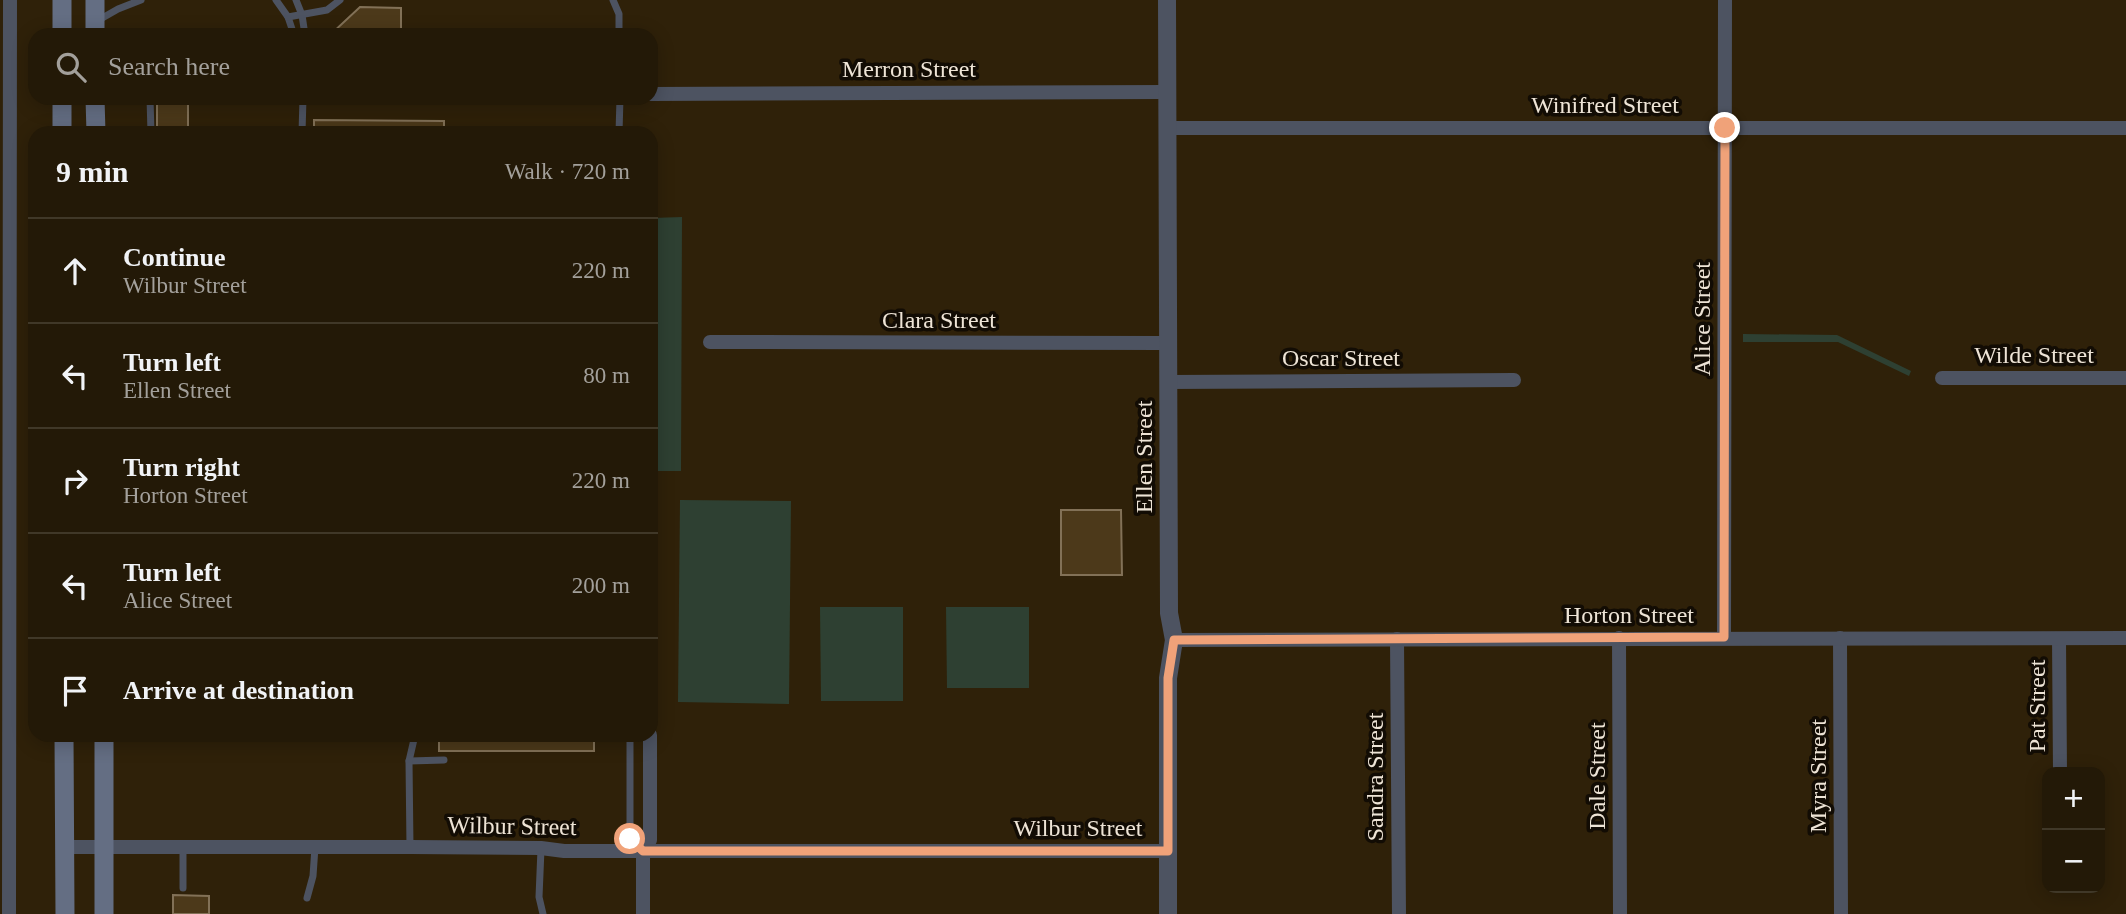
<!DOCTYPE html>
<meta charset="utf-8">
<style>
body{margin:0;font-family:Georgia,serif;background:#2f2615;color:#f1f3f6}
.controls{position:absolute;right:21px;bottom:21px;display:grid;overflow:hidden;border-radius:14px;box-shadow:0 4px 18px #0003}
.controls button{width:63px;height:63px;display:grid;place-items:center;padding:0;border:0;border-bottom:2px solid #403828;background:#231907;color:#f1f3f6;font:35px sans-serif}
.stop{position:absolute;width:21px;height:21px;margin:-16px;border:5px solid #f0a279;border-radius:50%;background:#fff}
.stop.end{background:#f0a279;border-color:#fff;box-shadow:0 2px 7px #0008}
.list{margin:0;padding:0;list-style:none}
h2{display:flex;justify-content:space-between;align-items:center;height:91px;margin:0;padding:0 28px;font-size:30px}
h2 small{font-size:23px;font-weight:400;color:#a3a09b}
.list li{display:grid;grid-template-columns:46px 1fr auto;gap:21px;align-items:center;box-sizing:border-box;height:105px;padding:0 28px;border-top:2px solid #403828}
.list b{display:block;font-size:26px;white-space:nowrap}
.list p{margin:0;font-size:23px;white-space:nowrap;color:#a3a09b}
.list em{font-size:23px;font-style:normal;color:#a3a09b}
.icon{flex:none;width:38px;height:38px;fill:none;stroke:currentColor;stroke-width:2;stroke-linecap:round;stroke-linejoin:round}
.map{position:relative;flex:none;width:2126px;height:914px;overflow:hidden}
.search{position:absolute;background:#231907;box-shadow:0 4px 18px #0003;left:28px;top:28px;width:630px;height:77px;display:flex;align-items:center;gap:18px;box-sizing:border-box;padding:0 24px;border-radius:21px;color:#a3a09b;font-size:26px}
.panel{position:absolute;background:#231907;box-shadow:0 4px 18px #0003;left:28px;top:126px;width:630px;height:616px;border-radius:21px}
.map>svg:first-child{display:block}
.green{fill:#2e4032}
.building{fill:#4c391a;stroke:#827157;stroke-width:2}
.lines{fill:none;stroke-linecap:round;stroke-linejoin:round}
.service{stroke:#4d5361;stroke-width:7}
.minor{stroke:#4d5361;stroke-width:14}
.tertiary{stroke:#4d5361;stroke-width:18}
.secondary{stroke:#646e83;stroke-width:19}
.route{stroke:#f0a279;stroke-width:9}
.labels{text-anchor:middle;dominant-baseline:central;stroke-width:7;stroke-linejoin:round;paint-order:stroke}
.street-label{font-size:24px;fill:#eee4d6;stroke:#120c04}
</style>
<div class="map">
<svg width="2126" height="914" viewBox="0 0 2126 914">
<rect width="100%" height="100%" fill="#2f2109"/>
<g class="green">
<path d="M 682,217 L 681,471 L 658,471 L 657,720 L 651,720 L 651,218 Z"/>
<path d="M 1743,334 L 1837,335 L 1911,371 L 1909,376 L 1838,342 L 1743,342 Z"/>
<path d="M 680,500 L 791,501 L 789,704 L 678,702 Z"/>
<path d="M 820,607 L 903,607 L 903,701 L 821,701 Z"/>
<path d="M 946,607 L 1029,607 L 1029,688 L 947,688 Z"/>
</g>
<g class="building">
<path d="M 360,7 L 401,8 L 401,35 L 330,35 Z"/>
<path d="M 157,98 L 188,98 L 188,133 L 160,133 L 160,129 L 157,129 Z"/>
<path d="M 314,120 L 444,121 L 444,133 L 314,133 Z"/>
<path d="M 1061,510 L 1121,510 L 1122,575 L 1061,575 Z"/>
<rect x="439" y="735" width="155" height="16"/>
<path d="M 173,895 L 209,896 L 209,914 L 173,914 Z"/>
</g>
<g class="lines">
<g class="service">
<path d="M 276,0 L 288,17 L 294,35"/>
<path d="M 296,0 L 302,15 L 305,35"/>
<path d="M 613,0 L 619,14 L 619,35"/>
<path d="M 288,17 L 327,10 L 340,0"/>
<path d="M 97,21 L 118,9 L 141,0"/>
<path d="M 150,98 L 151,133"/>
<path d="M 302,133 L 303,98"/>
<path d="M 619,133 L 620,98"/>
<path d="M 630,735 L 630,839 L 640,848"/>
<path d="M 409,761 L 444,760"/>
<path d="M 183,847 L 183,888"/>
<path d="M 410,847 L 409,761 L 415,735"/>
<path d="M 541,849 L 539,897 L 543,914"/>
<path d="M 307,898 L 313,876 L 315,847"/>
</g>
<g class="minor">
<path d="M 651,94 L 1167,92"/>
<path d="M 1168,128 L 2126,128"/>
<path d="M 710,342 L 1168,343"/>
<path d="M 1942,378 L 2126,378"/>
<path d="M 1168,382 L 1514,380"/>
<path d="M 1724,637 L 1725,0"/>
<path d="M 1619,638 L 1620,914"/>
<path d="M 1840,638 L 1841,914"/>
<path d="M 1397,639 L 1399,914"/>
<path d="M 2059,639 L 2060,772"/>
<path d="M 1174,640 L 2126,638"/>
<path d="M 65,847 L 410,847 L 541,848 L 564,851 L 1168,851"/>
<path d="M 9,914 L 10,0"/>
<path d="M 643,914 L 643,851 L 650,840 L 650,735"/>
</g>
<path class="tertiary" d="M 1167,0 L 1169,613 L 1174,640 L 1168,678 L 1168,914"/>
<g class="secondary">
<path d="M 62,0 L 62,35"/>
<path d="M 95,0 L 95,35"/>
<path d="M 62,98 L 62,133"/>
<path d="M 95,98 L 96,133"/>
<path d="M 64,735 L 65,914"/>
<path d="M 104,735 L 104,914"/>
</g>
</g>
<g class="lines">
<path class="route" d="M 630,839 L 643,851 L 1168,851 L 1168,678 L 1174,640 L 1724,637 L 1725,128"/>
</g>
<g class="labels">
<g class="street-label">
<text x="909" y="69">Merron Street</text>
<text x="1605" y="105">Winifred Street</text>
<text transform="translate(1702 319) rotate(-90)">Alice Street</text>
<text x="939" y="320">Clara Street</text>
<text x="2034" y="355">Wilde Street</text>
<text x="1341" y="358">Oscar Street</text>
<text transform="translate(1144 457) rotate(-90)">Ellen Street</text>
<text x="1629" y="615">Horton Street</text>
<text transform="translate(2037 706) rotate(-90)">Pat Street</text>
<text transform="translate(1597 776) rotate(-90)">Dale Street</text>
<text transform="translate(1818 776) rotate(-90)">Myra Street</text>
<text transform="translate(1375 777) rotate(-90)">Sandra Street</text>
<text transform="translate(512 826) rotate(1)">Wilbur Street</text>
<text x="1078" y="828">Wilbur Street</text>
</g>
</g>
</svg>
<div class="controls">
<button>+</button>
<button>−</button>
</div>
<div class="stop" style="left:630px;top:839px"></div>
<div class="stop end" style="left:1725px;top:128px"></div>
<div class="search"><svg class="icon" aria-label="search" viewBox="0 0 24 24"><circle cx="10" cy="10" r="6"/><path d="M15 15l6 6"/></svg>Search here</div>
<section class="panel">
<h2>9 min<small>Walk · 720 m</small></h2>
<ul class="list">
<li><svg class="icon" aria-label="ahead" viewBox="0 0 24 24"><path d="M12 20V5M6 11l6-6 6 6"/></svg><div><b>Continue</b><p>Wilbur Street</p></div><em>220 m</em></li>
<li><svg class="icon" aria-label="left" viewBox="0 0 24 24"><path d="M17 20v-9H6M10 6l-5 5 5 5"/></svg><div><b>Turn left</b><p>Ellen Street</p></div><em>80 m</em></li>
<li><svg class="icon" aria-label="right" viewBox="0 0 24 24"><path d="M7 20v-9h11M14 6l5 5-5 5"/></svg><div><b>Turn right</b><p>Horton Street</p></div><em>220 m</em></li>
<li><svg class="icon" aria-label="left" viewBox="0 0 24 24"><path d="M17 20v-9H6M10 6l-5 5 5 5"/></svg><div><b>Turn left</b><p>Alice Street</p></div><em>200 m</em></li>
<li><svg class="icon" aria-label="arrive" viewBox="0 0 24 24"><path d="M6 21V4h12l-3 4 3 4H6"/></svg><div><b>Arrive at destination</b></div></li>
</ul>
</section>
</div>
